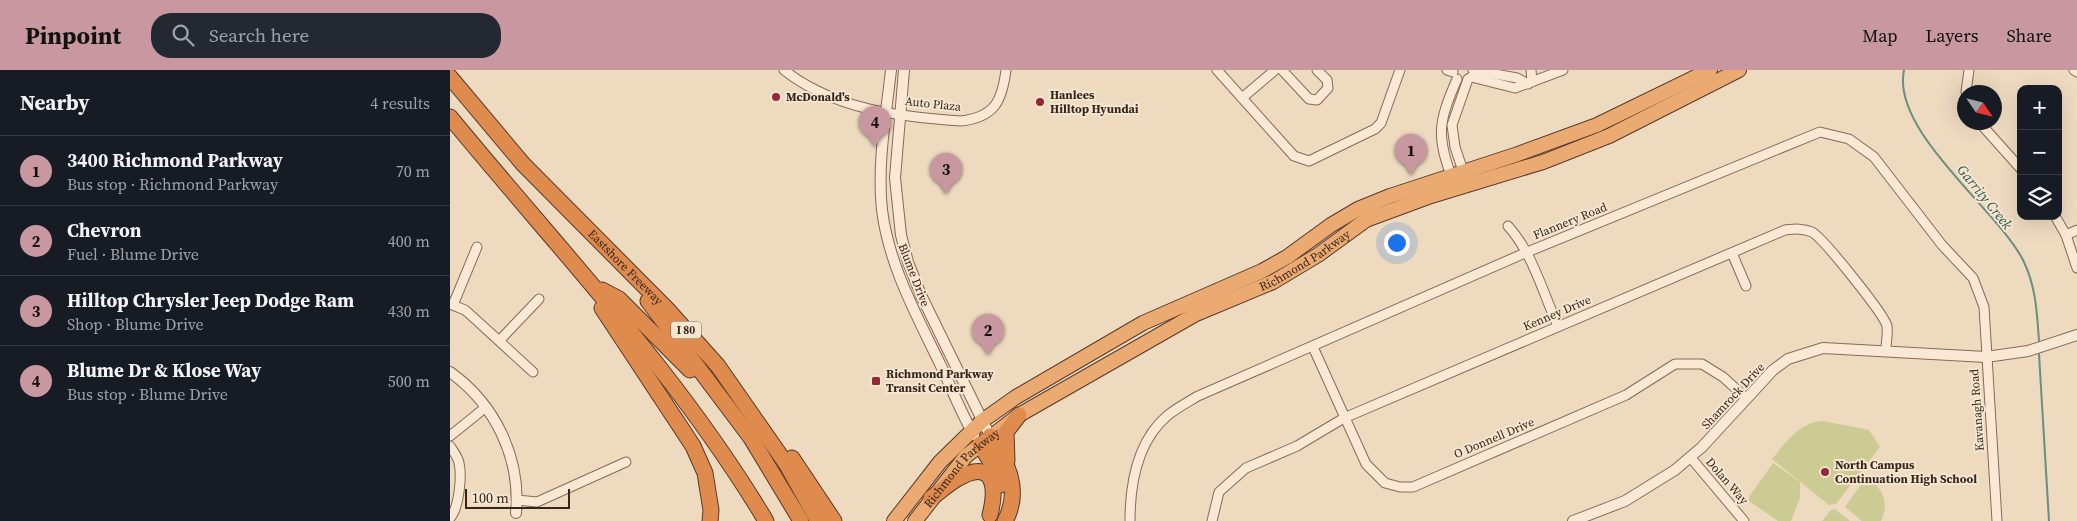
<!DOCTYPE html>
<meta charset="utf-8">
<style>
body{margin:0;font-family:"Source Serif 4",serif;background:#242831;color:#f1f3f6}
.controls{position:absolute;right:15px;top:15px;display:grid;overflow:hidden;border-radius:10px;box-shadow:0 5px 20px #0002}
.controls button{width:45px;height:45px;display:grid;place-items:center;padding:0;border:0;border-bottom:1px solid #363941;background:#171b24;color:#f1f3f6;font:25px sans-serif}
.compass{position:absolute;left:1507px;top:15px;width:45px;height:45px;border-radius:50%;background:#171b24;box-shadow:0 5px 20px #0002;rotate:125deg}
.scale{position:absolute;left:15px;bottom:12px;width:105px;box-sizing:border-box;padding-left:5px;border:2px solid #36251c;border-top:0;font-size:14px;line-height:18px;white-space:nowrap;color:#36251c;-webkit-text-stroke:4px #f6e5cf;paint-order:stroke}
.you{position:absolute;left:946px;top:172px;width:18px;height:18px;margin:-12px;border:4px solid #fff;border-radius:50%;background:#1a73e8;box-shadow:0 0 0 8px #1a73e833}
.badge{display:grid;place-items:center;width:32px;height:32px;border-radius:50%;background:#c897a0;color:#111;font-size:16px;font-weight:700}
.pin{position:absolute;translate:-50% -41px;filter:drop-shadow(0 1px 2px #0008)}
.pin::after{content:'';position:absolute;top:26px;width:18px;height:15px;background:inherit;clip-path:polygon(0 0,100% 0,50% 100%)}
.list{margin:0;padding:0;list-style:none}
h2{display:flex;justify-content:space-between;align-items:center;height:65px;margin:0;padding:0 20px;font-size:21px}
h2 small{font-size:16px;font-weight:400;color:#9ea1a6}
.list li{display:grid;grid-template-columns:32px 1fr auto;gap:15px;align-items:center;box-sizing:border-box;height:70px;padding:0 20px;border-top:1px solid #363941}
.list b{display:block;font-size:19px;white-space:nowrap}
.list p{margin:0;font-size:16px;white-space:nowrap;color:#9ea1a6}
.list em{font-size:16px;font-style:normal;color:#9ea1a6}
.icon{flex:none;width:28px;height:28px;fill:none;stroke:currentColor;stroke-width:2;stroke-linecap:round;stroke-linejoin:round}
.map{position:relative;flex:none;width:1627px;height:451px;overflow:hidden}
header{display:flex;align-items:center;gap:30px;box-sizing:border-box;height:70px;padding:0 25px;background:#c897a0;color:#111}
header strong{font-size:24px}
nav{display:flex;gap:28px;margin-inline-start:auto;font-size:18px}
.search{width:350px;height:45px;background:#242831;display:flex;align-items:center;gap:12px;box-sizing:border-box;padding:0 18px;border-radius:20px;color:#9ea1a6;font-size:19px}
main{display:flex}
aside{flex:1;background:#171b24}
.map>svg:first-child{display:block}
.green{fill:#cccb93}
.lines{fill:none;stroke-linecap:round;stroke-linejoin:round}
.stream{stroke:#6a8e80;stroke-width:2}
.minor-casing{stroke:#876a57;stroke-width:11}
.tertiary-casing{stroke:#876a57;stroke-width:12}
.trunk-casing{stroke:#55392c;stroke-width:16}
.motorway-casing{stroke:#55392c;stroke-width:17}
.minor{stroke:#f9e8d3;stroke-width:9}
.tertiary{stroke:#f9e8d3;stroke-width:10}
.trunk{stroke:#eaaa72;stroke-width:14}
.motorway{stroke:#e08b4e;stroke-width:15}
.poi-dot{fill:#972737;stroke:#f6e5cf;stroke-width:2}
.labels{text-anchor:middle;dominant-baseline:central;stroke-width:4;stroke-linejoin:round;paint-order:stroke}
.shield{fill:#f6e5cf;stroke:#705f52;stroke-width:1}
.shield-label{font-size:11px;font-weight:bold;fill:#36251c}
.poi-label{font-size:12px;font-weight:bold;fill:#36251c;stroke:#f6e5cf;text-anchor:start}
.street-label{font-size:12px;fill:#36251c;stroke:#f6e5cf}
.water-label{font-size:14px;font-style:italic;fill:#2b564e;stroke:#f6e5cf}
</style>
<header>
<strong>Pinpoint</strong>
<div class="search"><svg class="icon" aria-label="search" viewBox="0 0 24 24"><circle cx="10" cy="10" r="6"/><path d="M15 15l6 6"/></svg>Search here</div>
<nav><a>Map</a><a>Layers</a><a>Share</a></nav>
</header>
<main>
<aside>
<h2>Nearby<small>4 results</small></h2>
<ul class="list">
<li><span class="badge">1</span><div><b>3400 Richmond Parkway</b><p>Bus stop · Richmond Parkway</p></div><em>70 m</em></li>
<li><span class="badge">2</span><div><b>Chevron</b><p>Fuel · Blume Drive</p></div><em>400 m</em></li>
<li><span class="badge">3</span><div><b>Hilltop Chrysler Jeep Dodge Ram</b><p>Shop · Blume Drive</p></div><em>430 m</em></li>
<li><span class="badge">4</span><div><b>Blume Dr &amp; Klose Way</b><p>Bus stop · Blume Drive</p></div><em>500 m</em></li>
</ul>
</aside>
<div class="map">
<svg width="1627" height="451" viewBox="0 0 1627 451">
<rect width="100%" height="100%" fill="#eedabf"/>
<g class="green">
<path d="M 1373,351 L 1419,360 L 1430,377 L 1386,434 L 1379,435 L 1322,389 C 1336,372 1350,352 1373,351 Z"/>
<path d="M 1323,393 L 1350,412 L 1350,428 L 1341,451 L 1328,451 L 1299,431 L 1299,427 Z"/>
<path d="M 1417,406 C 1432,419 1440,431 1431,451 L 1412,451 L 1395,437 Z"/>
<path d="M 1385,439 L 1400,451 L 1372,451 L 1381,440 Z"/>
</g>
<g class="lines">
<g class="stream">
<path d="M 1454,0 C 1441,61 1546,138 1573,190 C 1586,216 1587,243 1589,271"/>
<path d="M 1589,284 L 1599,451"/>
</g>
<defs>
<g id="minor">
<path d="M 334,0 C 383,39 449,47 511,51 C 545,47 552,31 556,0"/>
<path d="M 767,0 L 844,86 L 859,91 L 925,59 L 931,53 L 950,0"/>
<path d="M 832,0 L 859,29 L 867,30 L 878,18 L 877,10 L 867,0"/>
<path d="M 997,0 L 1003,2"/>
<path d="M 1023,0 L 1067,8 L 1078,14"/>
<path d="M 1081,0 L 1082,12"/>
<path d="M 1624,0 L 1627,2"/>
<path d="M 1021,7 L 1065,18 L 1113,0"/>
<path d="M 1516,22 L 1519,0"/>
<path d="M 792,28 L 825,0"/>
<path d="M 1529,52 L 1571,99"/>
<path d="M 1015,107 L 1005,77 L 1002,55 L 1018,9"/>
<path d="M 1003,111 C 986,66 988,53 1007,9"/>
<path d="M 1605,146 L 1616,165 L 1627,198"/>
<path d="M 1058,156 C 1082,182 1093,223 1108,256"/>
<path d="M 1616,165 L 1627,160"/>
<path d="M 1282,183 L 1296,216"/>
<path d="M 0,234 L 15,240 L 24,248 L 83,302"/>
<path d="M 3,235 L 27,177"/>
<path d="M 50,270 L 89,229"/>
<path d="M 863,277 L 916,394 L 935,413 L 950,417 L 963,417 L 1176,325 L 1225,294 L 1252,294 L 1273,307 L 1296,328"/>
<path d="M 0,366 L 36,337"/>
<path d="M 0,376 C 3,381 8,387 9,393 C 12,407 9,438 0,448"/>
<path d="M 1241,388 L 1294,451"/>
<path d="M 67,430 L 87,432 L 176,392"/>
<path d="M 680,451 C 680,412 687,371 718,345 C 727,338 738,332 748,326 L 1075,183 L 1370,62 L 1399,69 L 1424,87 L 1492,175 L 1523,208 L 1534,237 L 1547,451"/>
<path d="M 762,451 L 769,422 L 796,398 L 847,376 L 894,348 L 1335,160 C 1345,159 1352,158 1362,162 C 1373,168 1434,244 1437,256 C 1438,264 1436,272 1436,280"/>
</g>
<g id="tertiary">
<path d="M 441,0 C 436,46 427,94 432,140 C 439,196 467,246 491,296 C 502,319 511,343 524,365"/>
<path d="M 454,0 L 445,108 L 451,165 L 458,192 L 471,225 L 540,366"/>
<path d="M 0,302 C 45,334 71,388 66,443"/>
<path d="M 1123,451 L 1175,431 L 1225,400 L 1252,377 L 1323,300 L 1338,289 L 1373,278 L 1536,287 L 1578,281 L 1627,265"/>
</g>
<g id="trunk">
<path d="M 444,451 L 490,392 L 532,351 L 566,327 L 693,253 L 812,201 L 837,187 L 881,155 L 908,139 L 940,126 L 1068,84 L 1147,55 L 1260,0"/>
<path id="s1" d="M 465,451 L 516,386 L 569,345 L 746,244 L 823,212 L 868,185 L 916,150 L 981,126 L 1093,92 L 1159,66 L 1289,0"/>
</g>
<g id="motorway">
<path id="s2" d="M 0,7 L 73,94 L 217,239 L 268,296 L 337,395 L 368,451"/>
<path d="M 0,47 C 109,180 227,302 316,451"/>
<path d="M 152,220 L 169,229 L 240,300"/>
<path d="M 198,231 L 301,368 L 351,451"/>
<path d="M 152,238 L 243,376 L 255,403 L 261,440 L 260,451"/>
<path d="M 540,366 C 557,392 572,420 555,451"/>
<path d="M 530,374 L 547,403 L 551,415"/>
<path d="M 342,388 L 384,451"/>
<path d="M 557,391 L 556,362 L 569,345"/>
<path d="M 481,428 C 490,422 498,414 507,409 C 544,387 547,417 540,445"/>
</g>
</defs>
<use href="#minor" class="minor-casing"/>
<use href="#tertiary" class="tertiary-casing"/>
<use href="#trunk" class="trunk-casing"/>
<use href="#motorway" class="motorway-casing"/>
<use href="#minor" class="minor"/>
<use href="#tertiary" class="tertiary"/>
<use href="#trunk" class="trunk"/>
<use href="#motorway" class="motorway"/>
</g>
<g class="poi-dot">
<circle cx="326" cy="27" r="5"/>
<circle cx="590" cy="32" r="5"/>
<rect x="421" y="306" width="10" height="10" rx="2.5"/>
<circle cx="1375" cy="402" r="5"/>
</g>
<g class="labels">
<rect class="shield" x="221" y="251.5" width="30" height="17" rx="4"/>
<g class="shield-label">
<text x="236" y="260">I 80</text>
</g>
<g class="poi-label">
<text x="600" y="25">Hanlees<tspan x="600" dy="14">Hilltop Hyundai</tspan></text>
<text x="336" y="27">McDonald's</text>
<text x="436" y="304">Richmond Parkway<tspan x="436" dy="14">Transit Center</tspan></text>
<text x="1385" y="395">North Campus<tspan x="1385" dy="14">Continuation High School</tspan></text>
</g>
<g class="street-label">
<text transform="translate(483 34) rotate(6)">Auto Plaza</text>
<text transform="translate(1120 151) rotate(-22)">Flannery Road</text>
<text stroke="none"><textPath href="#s1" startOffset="475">Richmond Parkway</textPath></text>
<text stroke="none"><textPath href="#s2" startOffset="259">Eastshore Freeway</textPath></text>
<text transform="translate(464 205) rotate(69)">Blume Drive</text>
<text transform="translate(1107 243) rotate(-23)">Kenney Drive</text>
<text transform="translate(1283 326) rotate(-47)">Shamrock Drive</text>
<text transform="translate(1527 340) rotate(-94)">Kavanagh Road</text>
<text transform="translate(1044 368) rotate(-23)">O Donnell Drive</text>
<text stroke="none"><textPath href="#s1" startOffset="71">Richmond Parkway</textPath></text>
<text transform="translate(1277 411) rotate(49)">Dolan Way</text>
</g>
<g class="water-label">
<text transform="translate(1535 127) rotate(51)">Garrity Creek</text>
</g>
</g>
</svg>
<div class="controls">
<button>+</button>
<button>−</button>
<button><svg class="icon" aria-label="layers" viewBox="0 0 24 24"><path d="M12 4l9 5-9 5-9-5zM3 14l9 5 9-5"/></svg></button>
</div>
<svg class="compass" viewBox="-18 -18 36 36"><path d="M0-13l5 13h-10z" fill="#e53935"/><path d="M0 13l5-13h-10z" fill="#9ea1a6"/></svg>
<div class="scale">100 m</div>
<div class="you"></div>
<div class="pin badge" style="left:961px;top:105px">1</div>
<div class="pin badge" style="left:538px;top:285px">2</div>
<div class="pin badge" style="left:496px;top:124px">3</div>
<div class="pin badge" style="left:425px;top:77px">4</div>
</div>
</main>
